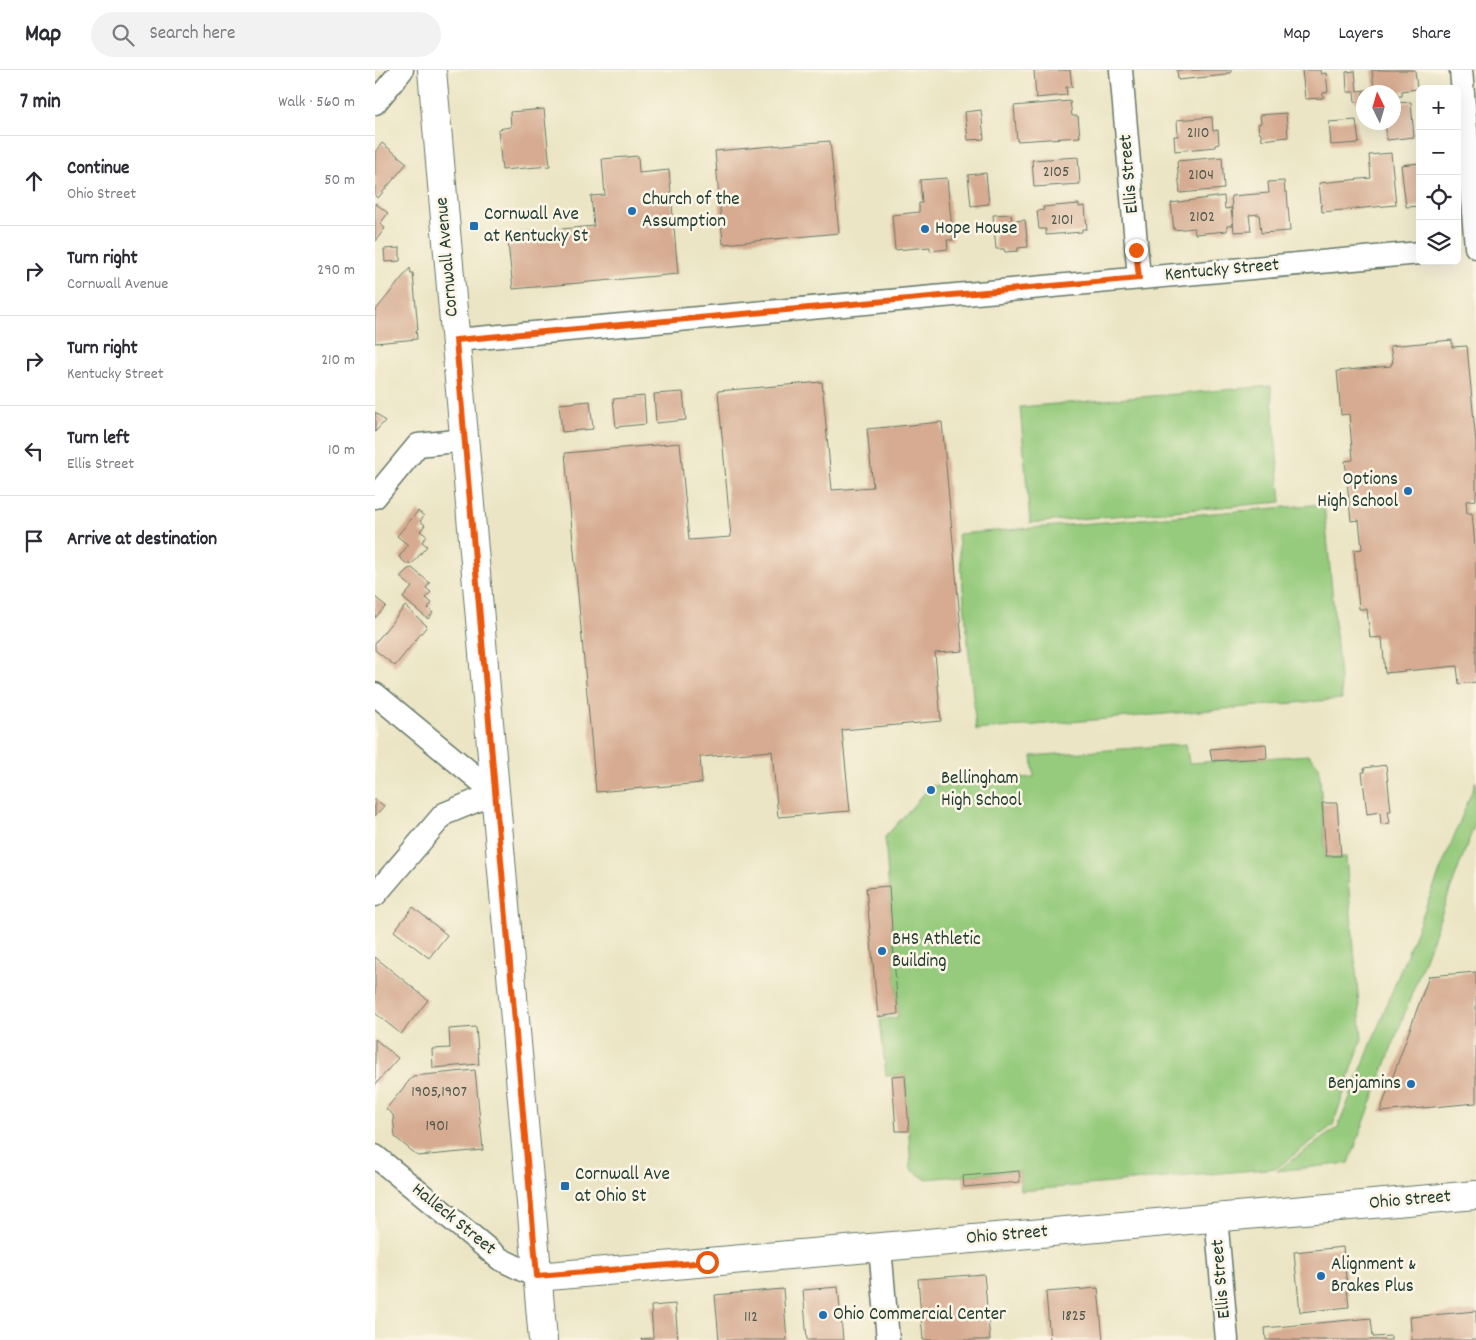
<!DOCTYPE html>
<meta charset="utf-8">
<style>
body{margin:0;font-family:Dekko,sans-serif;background:#f2f2f3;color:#2b2b33}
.controls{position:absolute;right:15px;top:15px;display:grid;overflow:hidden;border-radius:8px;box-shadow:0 5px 20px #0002}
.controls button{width:45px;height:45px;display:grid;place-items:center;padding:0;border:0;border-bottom:1px solid #e1e1e2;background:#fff;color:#2b2b33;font:25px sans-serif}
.compass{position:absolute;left:981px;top:15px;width:45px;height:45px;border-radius:50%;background:#fff;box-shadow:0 5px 20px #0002;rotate:355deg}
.stop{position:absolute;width:15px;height:15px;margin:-11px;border:4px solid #ea580c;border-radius:50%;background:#fff}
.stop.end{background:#ea580c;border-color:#fff;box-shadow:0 1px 5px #0008}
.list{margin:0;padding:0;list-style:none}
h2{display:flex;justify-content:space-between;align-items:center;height:65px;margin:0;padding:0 20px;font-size:21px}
h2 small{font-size:16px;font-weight:400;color:#7c7c81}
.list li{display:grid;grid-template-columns:32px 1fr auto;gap:15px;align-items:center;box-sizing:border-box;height:90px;padding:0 20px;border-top:1px solid #e1e1e2}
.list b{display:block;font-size:19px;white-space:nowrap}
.list p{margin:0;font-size:16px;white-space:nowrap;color:#7c7c81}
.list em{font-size:16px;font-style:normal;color:#7c7c81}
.icon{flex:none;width:28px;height:28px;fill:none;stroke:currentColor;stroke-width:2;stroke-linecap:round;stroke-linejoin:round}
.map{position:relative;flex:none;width:1101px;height:1270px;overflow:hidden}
header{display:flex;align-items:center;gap:30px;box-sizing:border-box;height:70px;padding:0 25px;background:#fff;border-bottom:1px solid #e1e1e2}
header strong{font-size:24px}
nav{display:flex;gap:28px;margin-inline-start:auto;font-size:18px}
.search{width:350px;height:45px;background:#f2f2f3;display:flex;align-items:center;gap:12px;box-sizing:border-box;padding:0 18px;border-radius:28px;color:#7c7c81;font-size:19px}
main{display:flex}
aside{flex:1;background:#fff}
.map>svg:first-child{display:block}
.green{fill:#96cb7d;stroke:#5a8458}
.building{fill:#d6ab91}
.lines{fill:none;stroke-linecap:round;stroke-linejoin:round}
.minor-casing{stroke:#667867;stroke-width:25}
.tertiary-casing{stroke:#667867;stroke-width:30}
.minor{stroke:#fff;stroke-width:22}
.tertiary{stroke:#fff;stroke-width:28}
.route{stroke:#ea580c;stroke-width:6}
.poi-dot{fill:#1f6fb2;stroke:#fcf5e5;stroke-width:2}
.labels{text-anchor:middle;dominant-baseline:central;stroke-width:5;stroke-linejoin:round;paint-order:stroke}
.number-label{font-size:16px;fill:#4d584b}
.street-label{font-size:19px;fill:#1f3d34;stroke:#fcf5e5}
.poi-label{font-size:19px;fill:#1f3d34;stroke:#fcf5e5;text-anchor:start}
</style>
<header>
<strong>Map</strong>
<div class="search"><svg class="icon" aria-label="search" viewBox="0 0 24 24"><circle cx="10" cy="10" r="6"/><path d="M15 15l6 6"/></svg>Search here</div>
<nav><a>Map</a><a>Layers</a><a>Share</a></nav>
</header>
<main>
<aside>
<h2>7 min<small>Walk · 560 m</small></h2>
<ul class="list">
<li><svg class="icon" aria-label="ahead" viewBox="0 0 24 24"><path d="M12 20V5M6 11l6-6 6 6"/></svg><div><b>Continue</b><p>Ohio Street</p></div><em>50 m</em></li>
<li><svg class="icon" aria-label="right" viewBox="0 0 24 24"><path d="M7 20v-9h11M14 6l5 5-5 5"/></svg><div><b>Turn right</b><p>Cornwall Avenue</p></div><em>290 m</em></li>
<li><svg class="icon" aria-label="right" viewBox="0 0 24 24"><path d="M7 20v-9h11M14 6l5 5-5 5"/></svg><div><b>Turn right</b><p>Kentucky Street</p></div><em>210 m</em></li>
<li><svg class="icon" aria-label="left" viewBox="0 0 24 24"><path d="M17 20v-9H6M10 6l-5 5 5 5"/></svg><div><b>Turn left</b><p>Ellis Street</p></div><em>10 m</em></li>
<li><svg class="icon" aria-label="arrive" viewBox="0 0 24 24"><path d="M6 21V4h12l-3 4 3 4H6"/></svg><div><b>Arrive at destination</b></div></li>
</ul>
</aside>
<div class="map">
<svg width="1101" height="1270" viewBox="0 0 1101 1270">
<rect width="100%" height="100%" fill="#fcf5e5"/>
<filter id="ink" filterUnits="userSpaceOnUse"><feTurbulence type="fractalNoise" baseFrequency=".02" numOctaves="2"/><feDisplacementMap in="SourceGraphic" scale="10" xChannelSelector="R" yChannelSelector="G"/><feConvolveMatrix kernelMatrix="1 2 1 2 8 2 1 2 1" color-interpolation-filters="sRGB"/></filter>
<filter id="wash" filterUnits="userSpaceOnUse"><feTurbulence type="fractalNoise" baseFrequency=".0096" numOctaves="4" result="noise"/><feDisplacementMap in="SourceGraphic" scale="20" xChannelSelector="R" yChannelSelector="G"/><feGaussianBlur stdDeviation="1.12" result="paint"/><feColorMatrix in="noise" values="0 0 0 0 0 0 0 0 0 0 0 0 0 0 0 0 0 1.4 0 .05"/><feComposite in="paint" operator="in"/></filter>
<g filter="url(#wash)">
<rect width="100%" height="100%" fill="#ebe5c5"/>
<g class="green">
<path d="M 896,316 L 906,432 L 655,453 L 645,337 Z"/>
<path d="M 949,434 L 967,629 L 601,660 L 583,464 Z"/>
<path d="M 811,674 L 814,693 L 934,685 L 944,696 L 951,788 L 971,787 L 987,969 L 958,1055 L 902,1098 L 646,1121 L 644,1101 L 550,1109 L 536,1099 L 530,1005 L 511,1006 L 505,950 L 523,947 L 510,767 L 556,716 L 659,707 L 657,686 Z"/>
<path d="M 1101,711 L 1101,751 L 974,1093 L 902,1101 L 963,1057 Z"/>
</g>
<g id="blocks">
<g class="building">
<path d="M 659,0 L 695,0 L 697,17 L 691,17 L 692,25 L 661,28 Z"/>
<path d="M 802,0 L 856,0 L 856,3 L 851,3 L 851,5 L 803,10 Z"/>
<path d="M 927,0 L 945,0 L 946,4 L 951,3 L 953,22 L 948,23 L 948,28 L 930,29 Z"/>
<path d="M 997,0 L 1040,0 L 1042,19 L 1027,21 L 1027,26 L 1018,27 L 1018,22 L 988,22 L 988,31 L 980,32 L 979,22 L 972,22 L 971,2 L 980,1 L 982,21 L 999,19 Z"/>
<path d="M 695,31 L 697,46 L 703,46 L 705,67 L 642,71 L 639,36 Z"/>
<path d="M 1036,32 L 1039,67 L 1012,70 L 1010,52 L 1018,52 L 1018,33 Z"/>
<path d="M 169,39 L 175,96 L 127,100 L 123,59 L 136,57 L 135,42 Z"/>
<path d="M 606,40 L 609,69 L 593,70 L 590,42 Z"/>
<path d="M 911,43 L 913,67 L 887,70 L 886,63 L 884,63 L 883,54 L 886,53 L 885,45 Z"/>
<path d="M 837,47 L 838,61 L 843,60 L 844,74 L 840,75 L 840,77 L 800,81 L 799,66 L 803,66 L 802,50 Z"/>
<path d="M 981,50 L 984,73 L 956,75 L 954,52 Z"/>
<path d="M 455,71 L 464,163 L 348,174 L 340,81 Z"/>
<path d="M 7,73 L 32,93 L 3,128 L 0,126 L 0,82 Z"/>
<path d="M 1016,83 L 1021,135 L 947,142 L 944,113 L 996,108 L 994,85 Z"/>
<path d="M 263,86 L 264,103 L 294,100 L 303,204 L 138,219 L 132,164 L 219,156 L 216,126 L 230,125 L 227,89 Z"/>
<path d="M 703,87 L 705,114 L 659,117 L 657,90 Z"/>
<path d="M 847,87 L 849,119 L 805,123 L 802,91 Z"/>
<path d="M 1045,93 L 1045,136 L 1031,137 L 1026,95 Z"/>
<path d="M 611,103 L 614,134 L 596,136 L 593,105 Z"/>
<path d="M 572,108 L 578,170 L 572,170 L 573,179 L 555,181 L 555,177 L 520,180 L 517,145 L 544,142 L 544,133 L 547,133 L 545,110 Z"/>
<path d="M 909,111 L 910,122 L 912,122 L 915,161 L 886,163 L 884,144 L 874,145 L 876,161 L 859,162 L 856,126 L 894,123 L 893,112 Z"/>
<path d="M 849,126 L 850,139 L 856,138 L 858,155 L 852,156 L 852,161 L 820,164 L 819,158 L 799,160 L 796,133 Z"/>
<path d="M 0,133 L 13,143 L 5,154 L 10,158 L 0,172 Z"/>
<path d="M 704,134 L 704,137 L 710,136 L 712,159 L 707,159 L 707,162 L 671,165 L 671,159 L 664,159 L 662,141 L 669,140 L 668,137 Z"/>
<path d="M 636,144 L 637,151 L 650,150 L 653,177 L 643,178 L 643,181 L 630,182 L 629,179 L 621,179 L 618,145 Z"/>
<path d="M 25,178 L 25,191 L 10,192 L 9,179 Z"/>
<path d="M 35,198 L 36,203 L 38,203 L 43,260 L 41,260 L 42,269 L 0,273 L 0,241 Z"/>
<path d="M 1077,270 L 1077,277 L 1092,276 L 1101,373 L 1101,430 L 1091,431 L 1092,443 L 1097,443 L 1101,487 L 1101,612 L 1084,614 L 1082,596 L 1010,603 L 1007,567 L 995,568 L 992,539 L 984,539 L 979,480 L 987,479 L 984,450 L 976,451 L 970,391 L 978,390 L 974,344 L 966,345 L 962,301 L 1016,296 L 1016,293 L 1018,293 L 1015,276 Z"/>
<path d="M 447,312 L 457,420 L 498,417 L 492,359 L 567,352 L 588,581 L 560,583 L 566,651 L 467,660 L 475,741 L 403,747 L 397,681 L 325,687 L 327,713 L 221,722 L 190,383 L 305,373 L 314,470 L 356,467 L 343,321 Z"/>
<path d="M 308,322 L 311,350 L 281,353 L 279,324 Z"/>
<path d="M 269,326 L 271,354 L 241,357 L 238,329 Z"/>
<path d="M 215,331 L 218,359 L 187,362 L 184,334 Z"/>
<path d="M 0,342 L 10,351 L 0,362 Z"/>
<path d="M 43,441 L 49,446 L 45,451 L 50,455 L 45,461 L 52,466 L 47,472 L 52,476 L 37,494 L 32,494 L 24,487 L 33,475 L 22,466 Z"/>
<path d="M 37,498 L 55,513 L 51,518 L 56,522 L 51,528 L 57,533 L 53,538 L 58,543 L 53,549 L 28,528 L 37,517 L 25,507 L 33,499 Z"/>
<path d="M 0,527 L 11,536 L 0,548 Z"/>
<path d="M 30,536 L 52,556 L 20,596 L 0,580 L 0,573 Z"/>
<path d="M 891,674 L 892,688 L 837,691 L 835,679 Z"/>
<path d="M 1011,695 L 1016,741 L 1013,741 L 1015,753 L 1006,754 L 1005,742 L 992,744 L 987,702 L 990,702 L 989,698 Z"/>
<path d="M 0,729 L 9,736 L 0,746 Z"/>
<path d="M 947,733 L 962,733 L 966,786 L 951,786 Z"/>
<path d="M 514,816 L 523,944 L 503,947 L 491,818 Z"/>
<path d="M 38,837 L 72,865 L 54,888 L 19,861 Z"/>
<path d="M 0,887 L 53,930 L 26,964 L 0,943 Z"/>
<path d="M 1101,902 L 1101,1033 L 1005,1042 L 1054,906 Z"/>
<path d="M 101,957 L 104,994 L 58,998 L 57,979 L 75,978 L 74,959 Z"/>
<path d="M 0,969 L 23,988 L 0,1015 Z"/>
<path d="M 100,1000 L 108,1080 L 43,1086 L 20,1067 L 18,1045 L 11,1039 L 38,1006 Z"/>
<path d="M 530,1005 L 534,1061 L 521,1061 L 517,1006 Z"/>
<path d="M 644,1101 L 645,1112 L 589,1117 L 588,1106 Z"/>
<path d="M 968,1177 L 974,1237 L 925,1242 L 919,1182 Z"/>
<path d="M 609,1204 L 615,1270 L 548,1270 L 543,1209 Z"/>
<path d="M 463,1217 L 468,1270 L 432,1270 L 428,1220 Z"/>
<path d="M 723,1218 L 728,1270 L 675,1270 L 671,1222 Z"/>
<path d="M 408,1219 L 412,1270 L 344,1270 L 340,1225 Z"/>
<path d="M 300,1234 L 303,1270 L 266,1270 L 266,1269 L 278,1268 L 276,1236 Z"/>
<path d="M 1101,1241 L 1101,1270 L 1037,1270 L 1035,1247 Z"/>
<path d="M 996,1248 L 998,1267 L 1016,1266 L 1016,1270 L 891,1270 L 890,1258 Z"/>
</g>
</g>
</g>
<g filter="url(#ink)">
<use href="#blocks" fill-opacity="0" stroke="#667867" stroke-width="1"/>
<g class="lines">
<defs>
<g id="minor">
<path d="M 746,0 L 764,208"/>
<path d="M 1086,0 L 1101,177"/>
<path d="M 0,33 L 27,0"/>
<path d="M 81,270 L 1045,183"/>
<path d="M 0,427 L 43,375 L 90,370"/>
<path d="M 0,624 L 120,723 L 69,744 L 0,825"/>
<path d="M 0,1086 L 125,1189 L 162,1207"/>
<path d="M 841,1147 L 852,1270"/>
<path d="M 505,1177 L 513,1270"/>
</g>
<g id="tertiary">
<path d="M 57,0 L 168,1270"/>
<path d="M 162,1207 L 1101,1125"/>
</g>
</defs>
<use href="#minor" class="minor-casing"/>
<use href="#tertiary" class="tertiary-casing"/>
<use href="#minor" class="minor"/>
<use href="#tertiary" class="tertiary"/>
</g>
</g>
<g class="lines" filter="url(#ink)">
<path class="route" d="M 332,1192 L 162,1206 L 81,270 L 764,208 L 761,180"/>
</g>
<g class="poi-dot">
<circle cx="257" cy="141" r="5"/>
<rect x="94" y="151" width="10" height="10" rx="2.5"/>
<circle cx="550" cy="159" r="5"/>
<circle cx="1033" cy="421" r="5"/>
<circle cx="556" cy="720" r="5"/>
<circle cx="507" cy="881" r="5"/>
<circle cx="1036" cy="1014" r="5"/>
<rect x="185" y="1111" width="10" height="10" rx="2.5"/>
<circle cx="946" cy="1206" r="5"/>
<circle cx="448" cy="1245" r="5"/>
</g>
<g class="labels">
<g class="number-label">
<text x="823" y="63">2110</text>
<text x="681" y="102">2105</text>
<text x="826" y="105">2104</text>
<text x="827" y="147">2102</text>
<text x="687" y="150">2101</text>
<text x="64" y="1022">1905,1907</text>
<text x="62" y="1056">1901</text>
<text x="699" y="1246">1825</text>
<text x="376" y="1247">112</text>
</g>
<g class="street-label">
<text transform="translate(755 104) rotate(-95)">Ellis Street</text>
<text transform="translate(73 187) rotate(-95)">Cornwall Avenue</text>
<text transform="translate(847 201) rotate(-5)">Kentucky Street</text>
<text transform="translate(1035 1131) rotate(-5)">Ohio Street</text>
<text transform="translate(78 1150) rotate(39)">Halleck Street</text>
<text transform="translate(632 1166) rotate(-5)">Ohio Street</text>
<text transform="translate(847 1209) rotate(-95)">Ellis Street</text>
</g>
<g class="poi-label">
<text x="267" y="130">Church of the<tspan x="267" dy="22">Assumption</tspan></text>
<text x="109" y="145">Cornwall Ave<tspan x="109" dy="22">at Kentucky St</tspan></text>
<text x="560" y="159">Hope House</text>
<text x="1023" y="410" text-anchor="end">Options<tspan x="1023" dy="22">High School</tspan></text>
<text x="566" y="709">Bellingham<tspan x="566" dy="22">High School</tspan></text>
<text x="517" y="870">BHS Athletic<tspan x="517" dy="22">Building</tspan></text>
<text x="1026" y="1014" text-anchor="end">Benjamins</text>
<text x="200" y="1105">Cornwall Ave<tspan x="200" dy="22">at Ohio St</tspan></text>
<text x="956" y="1195">Alignment &amp;<tspan x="956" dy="22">Brakes Plus</tspan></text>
<text x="458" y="1245">Ohio Commercial Center</text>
</g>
</g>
</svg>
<div class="controls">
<button>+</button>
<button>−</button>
<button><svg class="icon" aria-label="locate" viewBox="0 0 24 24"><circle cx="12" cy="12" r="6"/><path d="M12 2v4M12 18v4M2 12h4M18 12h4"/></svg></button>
<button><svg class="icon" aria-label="layers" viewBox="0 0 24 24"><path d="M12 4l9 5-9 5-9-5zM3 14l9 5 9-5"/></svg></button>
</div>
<svg class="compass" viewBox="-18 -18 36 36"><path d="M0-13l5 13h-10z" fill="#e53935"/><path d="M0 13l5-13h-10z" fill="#7c7c81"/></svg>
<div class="stop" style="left:332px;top:1192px"></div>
<div class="stop end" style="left:761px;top:180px"></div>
</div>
</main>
